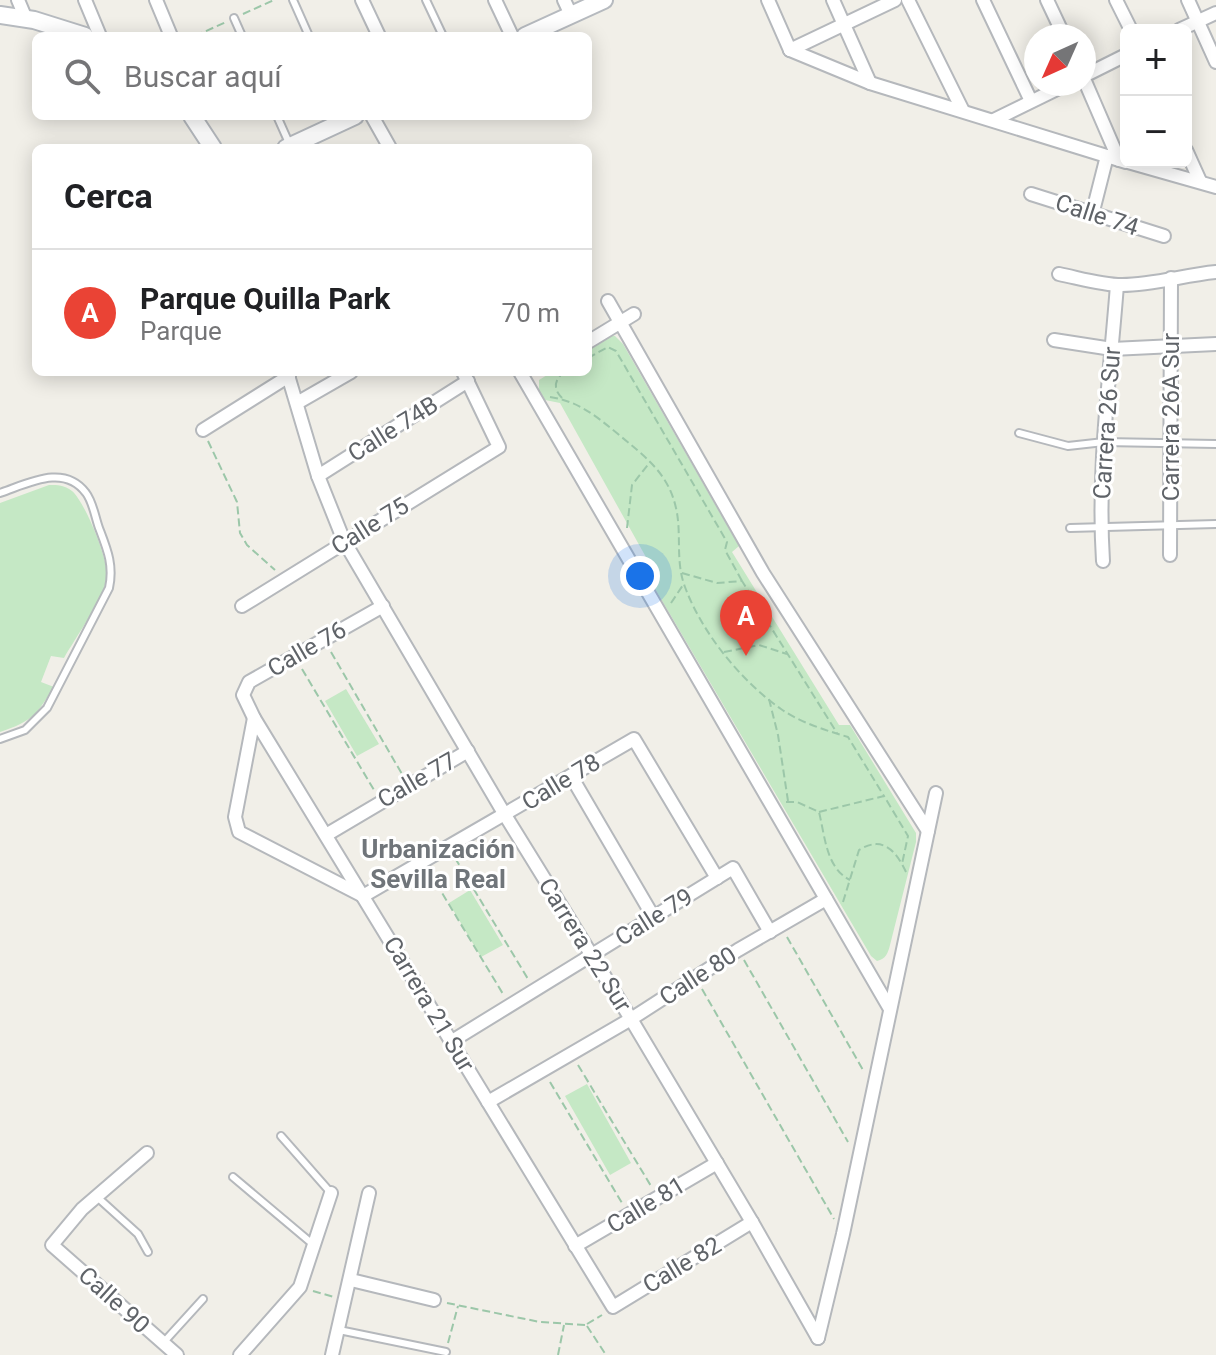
<!DOCTYPE html>
<html lang="es">
<meta charset="utf-8">
<style>
body{margin:0;font-family:Roboto,sans-serif;background:#f6f6f6;color:#202124}
.controls{position:absolute;right:24px;top:24px;display:grid;overflow:hidden;border-radius:12px;box-shadow:0 4px 20px #0003}
.controls button{width:72px;height:72px;display:grid;place-items:center;padding:0;border:0;border-bottom:2px solid #e0e0e0;background:#fff;color:#202124;font:40px sans-serif}
.compass{position:absolute;left:1024px;top:24px;width:72px;height:72px;border-radius:50%;background:#fff;box-shadow:0 4px 20px #0003;rotate:225deg}
.you{position:absolute;left:640px;top:576px;width:28px;height:28px;margin:-20px;border:6px solid #fff;border-radius:50%;background:#1a73e8;box-shadow:0 0 0 12px #1a73e833}
.badge{display:grid;place-items:center;width:52px;height:52px;border-radius:50%;background:#ea4335;color:#fff;font-size:26px;font-weight:700}
.pin{position:absolute;translate:-50% -66px;filter:drop-shadow(0 2px 4px #0008)}
.pin::after{content:'';position:absolute;top:42px;width:28px;height:24px;background:inherit;clip-path:polygon(0 0,100% 0,50% 100%)}
.list{margin:0;padding:0;list-style:none}
h2{display:flex;justify-content:space-between;align-items:center;height:104px;margin:0;padding:0 32px;font-size:34px}
h2 small{font-size:26px;font-weight:400;color:#757577}
.list li{display:grid;grid-template-columns:52px 1fr auto;gap:24px;align-items:center;box-sizing:border-box;height:128px;padding:0 32px;border-top:2px solid #e0e0e0}
.list b{display:block;font-size:30px;white-space:nowrap}
.list p{margin:0;font-size:26px;white-space:nowrap;color:#757577}
.list em{font-size:26px;font-style:normal;color:#757577}
.icon{flex:none;width:44px;height:44px;fill:none;stroke:currentColor;stroke-width:2;stroke-linecap:round;stroke-linejoin:round}
.map{position:relative;flex:none;width:1216px;height:1355px;overflow:hidden}
.search{position:absolute;background:#fff;box-shadow:0 4px 20px #0003;left:32px;top:32px;width:560px;height:88px;display:flex;align-items:center;gap:20px;box-sizing:border-box;padding:0 28px;border-radius:12px;color:#757577;font-size:30px}
.panel{position:absolute;background:#fff;box-shadow:0 4px 20px #0003;left:32px;top:144px;width:560px;height:232px;border-radius:12px}
.map>svg:first-child{display:block}
.green{fill:#c5e8c5}
.lines{fill:none;stroke-linecap:round;stroke-linejoin:round}
.lane-casing{stroke:#b5b8bc;stroke-width:10}
.street-casing{stroke:#b5b8bc;stroke-width:16}
.secondary-casing{stroke:#b6babf;stroke-width:20}
.path{stroke:#9cc7a9;stroke-width:2;stroke-dasharray:8 4;stroke-linecap:butt}
.lane{stroke:#fff;stroke-width:6}
.street{stroke:#fff;stroke-width:12}
.secondary{stroke:#fff;stroke-width:16}
.labels{text-anchor:middle;dominant-baseline:central;stroke-width:6;stroke-linejoin:round;paint-order:stroke}
.street-label{font-size:24px;fill:#5f6368;stroke:#fff}
.neighbourhood-label{font-size:26px;font-weight:bold;fill:#70757a;stroke:#fff}
</style>
<div class="map">
<svg width="1216" height="1355" viewBox="0 0 1216 1355">
<rect width="100%" height="100%" fill="#f1efe8"/>
<g class="green">
<path d="M 610,336 L 615,336 L 623,344 L 739,546 L 732,552 L 839,725 L 850,725 L 916,833 L 916,842 L 890,945 C 888,953 886,959 877,961 L 871,956 L 654,587 L 652,568 L 560,403 L 545,400 L 539,390 L 539,380 L 552,372 L 588,372 L 588,350 Z"/>
<path d="M 49,485 C 58,485 64,485 72,491 C 85,502 108,559 107,576 C 106,595 74,640 64,658 L 51,656 L 41,682 L 54,687 C 36,715 33,721 0,732 L 0,503 Z"/>
<path d="M 346,689 L 379,744 L 357,756 L 325,701 Z"/>
<path d="M 470,890 L 503,945 L 481,957 L 449,903 Z"/>
<path d="M 587,1084 L 631,1163 L 610,1175 L 565,1096 Z"/>
</g>
<g class="lines">
<defs>
<g id="lane">
<path d="M 293,0 L 309,36"/>
<path d="M 426,0 L 443,36"/>
<path d="M 234,18 L 242,36"/>
<path d="M 277,116 L 289,143"/>
<path d="M 1019,433 L 1068,446 L 1104,442 L 1216,444"/>
<path d="M 0,493 C 27,484 64,463 86,493 C 93,502 95,517 99,528 C 107,549 114,565 109,588 L 47,708 L 25,730 L 0,739"/>
<path d="M 1070,528 L 1216,524"/>
<path d="M 281,1136 L 331,1193"/>
<path d="M 233,1177 L 315,1246"/>
<path d="M 96,1196 L 138,1234 L 148,1252"/>
<path d="M 339,1330 L 446,1352"/>
<path d="M 163,1343 L 203,1299"/>
</g>
<g id="street">
<path d="M 18,0 L 26,19"/>
<path d="M 85,0 L 100,36"/>
<path d="M 156,0 L 171,36"/>
<path d="M 362,0 L 379,36"/>
<path d="M 495,0 L 512,36"/>
<path d="M 564,0 L 571,15"/>
<path d="M 768,0 L 790,50"/>
<path d="M 833,0 L 870,83"/>
<path d="M 908,0 L 963,111"/>
<path d="M 983,0 L 1031,101"/>
<path d="M 1047,0 L 1064,36"/>
<path d="M 1116,0 L 1131,30"/>
<path d="M 1188,0 L 1216,62"/>
<path d="M 1179,30 L 1216,13"/>
<path d="M 790,50 L 870,83 L 1126,162"/>
<path d="M 790,50 L 895,0"/>
<path d="M 1084,76 L 1126,55"/>
<path d="M 1084,79 L 1119,160"/>
<path d="M 372,116 L 390,148"/>
<path d="M 994,120 L 1067,84"/>
<path d="M 1186,150 L 1200,181"/>
<path d="M 1128,162 L 1216,187"/>
<path d="M 1031,194 L 1164,236"/>
<path d="M 1092,215 L 1107,156"/>
<path d="M 1059,274 C 1079,278 1101,285 1122,285 C 1154,285 1184,275 1216,272"/>
<path d="M 608,301 L 763,573 L 928,831"/>
<path d="M 1054,340 L 1112,349 L 1216,344"/>
<path d="M 588,342 L 634,314"/>
<path d="M 287,372 L 318,476 L 344,541 L 505,815 L 631,1019 L 752,1222 L 818,1338"/>
<path d="M 520,372 L 890,1009"/>
<path d="M 297,403 L 351,372"/>
<path d="M 203,430 L 289,376"/>
<path d="M 318,476 L 468,381"/>
<path d="M 1170,555 L 1171,278"/>
<path d="M 1103,561 C 1097,469 1110,377 1117,285"/>
<path d="M 242,606 L 499,447 L 463,372"/>
<path d="M 383,606 L 249,682 L 243,695 L 254,718 L 613,1307 L 752,1222"/>
<path d="M 254,718 L 235,817 L 239,832 L 363,896 L 634,739 L 717,878"/>
<path d="M 571,776 L 654,918"/>
<path d="M 326,835 L 468,751"/>
<path d="M 452,1041 L 733,868 L 770,932"/>
<path d="M 488,1102 L 631,1019 L 738,950 L 826,899"/>
<path d="M 147,1153 L 82,1209 L 52,1245 L 177,1355"/>
<path d="M 575,1246 L 717,1163"/>
<path d="M 351,1280 L 434,1300"/>
<path d="M 818,1338 L 843,1234 L 936,793"/>
<path d="M 240,1355 L 300,1287 L 331,1193"/>
<path d="M 332,1355 L 369,1193"/>
</g>
<g id="secondary">
<path d="M 0,15 L 34,20 L 85,36"/>
<path d="M 525,36 L 604,0"/>
<path d="M 192,116 L 213,148"/>
<path d="M 286,148 L 355,116"/>
</g>
</defs>
<use href="#lane" class="lane-casing"/>
<use href="#street" class="street-casing"/>
<use href="#secondary" class="secondary-casing"/>
<g class="path">
<path d="M 243,14 L 274,0"/>
<path d="M 195,36 L 226,22"/>
<path d="M 588,358 L 608,347 L 616,351 L 727,542 L 725,550 L 742,581"/>
<path d="M 550,397 C 578,401 596,416 618,434 C 644,456 668,472 676,508 C 682,534 675,561 685,587 C 702,633 741,681 781,709 C 801,723 825,730 848,737 L 884,796"/>
<path d="M 562,398 C 553,389 554,380 564,372"/>
<path d="M 208,441 L 237,502 L 240,533 L 247,545 L 275,570"/>
<path d="M 627,528 L 632,485 L 650,462"/>
<path d="M 682,573 L 717,583 L 742,581 L 837,733"/>
<path d="M 671,603 L 683,585"/>
<path d="M 331,652 L 402,774"/>
<path d="M 724,652 L 759,645 L 787,654"/>
<path d="M 302,669 L 374,790"/>
<path d="M 769,699 L 778,735 L 788,801"/>
<path d="M 786,802 L 797,802 L 819,812 C 825,836 826,868 850,880"/>
<path d="M 819,812 L 884,796 L 908,836 L 902,864"/>
<path d="M 455,858 L 528,979"/>
<path d="M 430,873 L 503,994"/>
<path d="M 843,902 L 859,850 C 883,835 896,851 906,872"/>
<path d="M 787,937 L 863,1070"/>
<path d="M 744,960 L 848,1142"/>
<path d="M 702,989 L 834,1219"/>
<path d="M 578,1065 L 651,1186"/>
<path d="M 550,1082 L 622,1203"/>
<path d="M 313,1291 L 334,1297"/>
<path d="M 447,1303 L 540,1322 L 586,1325"/>
<path d="M 587,1324 L 602,1315"/>
<path d="M 587,1326 L 606,1355"/>
<path d="M 448,1343 L 458,1306"/>
<path d="M 558,1355 L 564,1325"/>
</g>
<use href="#lane" class="lane"/>
<use href="#street" class="street"/>
<use href="#secondary" class="secondary"/>
</g>
<g class="labels">
<g class="street-label">
<text transform="translate(1097 215) rotate(18)">Calle 74</text>
<text transform="translate(1171 417) rotate(-90)">Carrera 26A Sur</text>
<text transform="translate(1107 423) rotate(-86)">Carrera 26 Sur</text>
<text transform="translate(393 429) rotate(-32)">Calle 74B</text>
<text transform="translate(370 526) rotate(-32)">Calle 75</text>
<text transform="translate(307 649) rotate(-30)">Calle 76</text>
<text transform="translate(417 780) rotate(-30)">Calle 77</text>
<text transform="translate(561 782) rotate(-31)">Calle 78</text>
<text transform="translate(654 917) rotate(-32)">Calle 79</text>
<text transform="translate(585 945) rotate(58)">Carrera 22 Sur</text>
<text transform="translate(698 976) rotate(-33)">Calle 80</text>
<text transform="translate(429 1004) rotate(59)">Carrera 21 Sur</text>
<text transform="translate(646 1205) rotate(-31)">Calle 81</text>
<text transform="translate(682 1265) rotate(-31)">Calle 82</text>
<text transform="translate(114 1300) rotate(42)">Calle 90</text>
</g>
<g class="neighbourhood-label">
<text x="438" y="849">Urbanización<tspan x="438" dy="30">Sevilla Real</tspan></text>
</g>
</g>
</svg>
<div class="controls">
<button>+</button>
<button>−</button>
</div>
<svg class="compass" viewBox="-18 -18 36 36"><path d="M0-13l5 13h-10z" fill="#e53935"/><path d="M0 13l5-13h-10z" fill="#757577"/></svg>
<div class="you"></div>
<div class="pin badge" style="left:746px;top:656px">A</div>
<div class="search"><svg class="icon" aria-label="search" viewBox="0 0 24 24"><circle cx="10" cy="10" r="6"/><path d="M15 15l6 6"/></svg>Buscar aquí</div>
<section class="panel">
<h2>Cerca<small></small></h2>
<ul class="list">
<li><span class="badge">A</span><div><b>Parque Quilla Park</b><p>Parque</p></div><em>70 m</em></li>
</ul>
</section>
</div>
